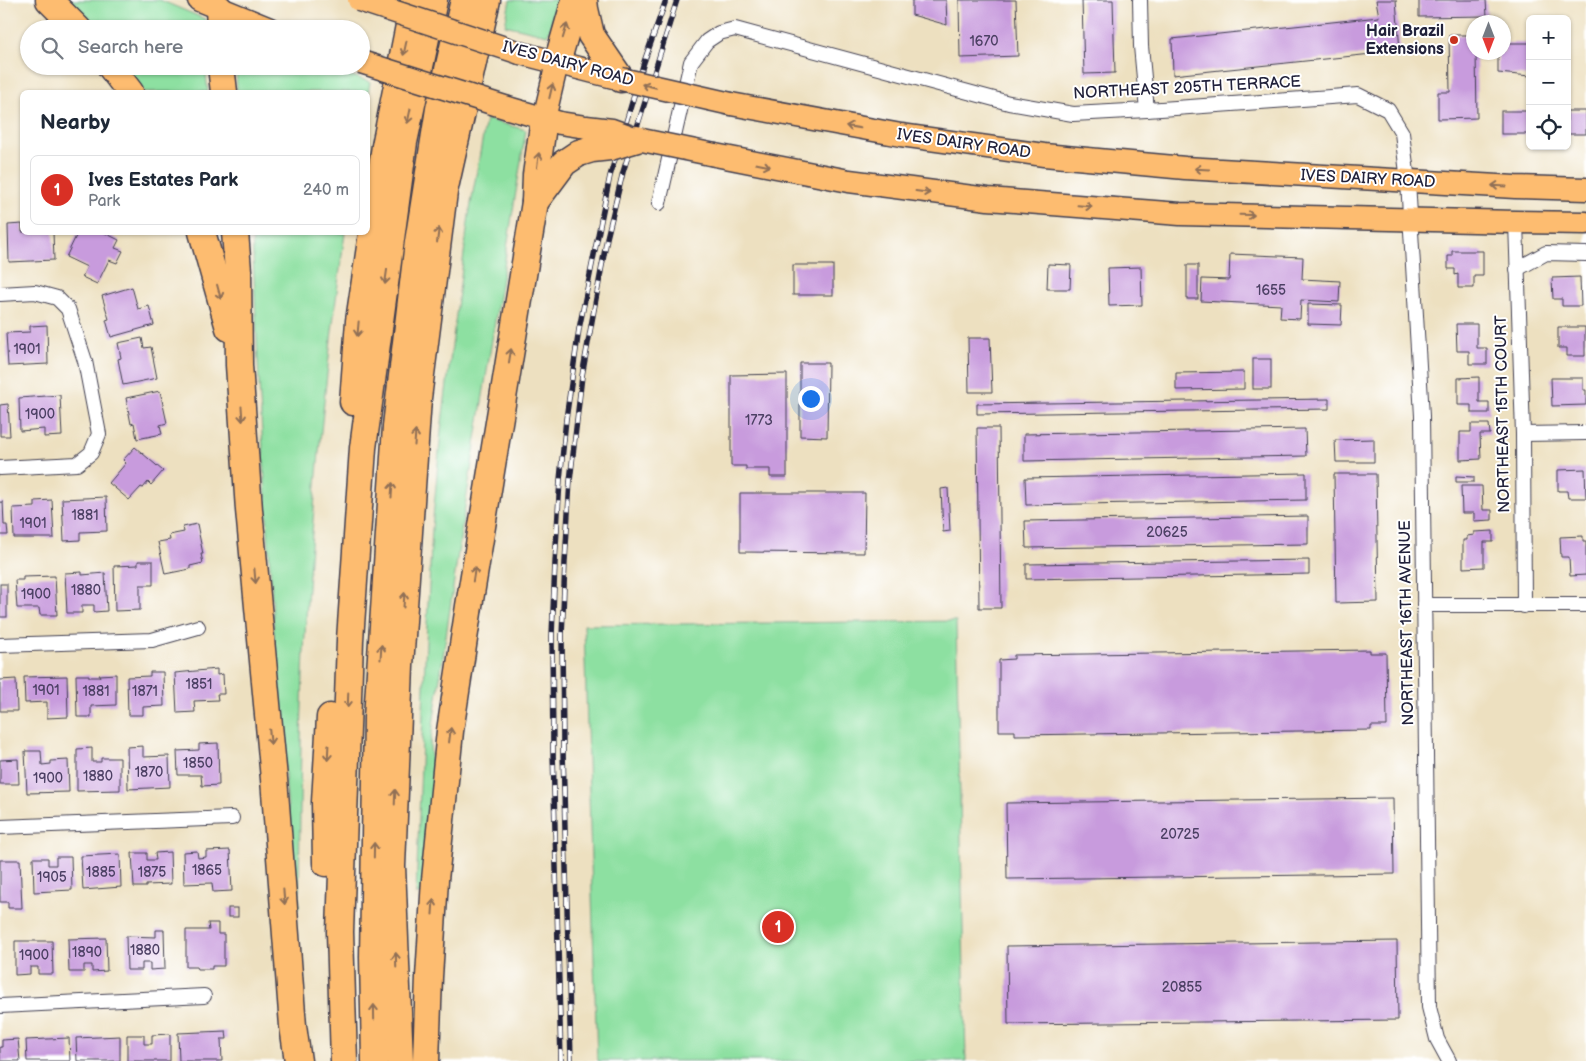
<!DOCTYPE html>
<meta charset="utf-8">
<style>
body{margin:0;font-family:"Balsamiq Sans",sans-serif;background:#f2f2f3;color:#1f2937}
.controls{position:absolute;right:15px;top:15px;display:grid;overflow:hidden;border-radius:8px;box-shadow:0 1px 4px #0004}
.controls button{width:45px;height:45px;display:grid;place-items:center;padding:0;border:0;border-bottom:1px solid #e0e1e3;background:#fff;color:#1f2937;font:25px sans-serif}
.compass{position:absolute;left:1466px;top:15px;width:45px;height:45px;border-radius:50%;background:#fff;box-shadow:0 1px 4px #0004;rotate:180deg}
.you{position:absolute;left:810px;top:398px;width:18px;height:18px;margin:-12px;border:4px solid #fff;border-radius:50%;background:#1a73e8;box-shadow:0 0 0 8px #1a73e833}
.badge{display:grid;place-items:center;width:32px;height:32px;border-radius:50%;background:#d93025;color:#fff;font-size:16px;font-weight:700}
.pin{position:absolute;translate:-50% -50%;border:2px solid #fff;box-shadow:0 1px 5px #0006}
.list{margin:0;padding:0;list-style:none}
h2{display:flex;justify-content:space-between;align-items:center;height:65px;margin:0;padding:0 20px;font-size:21px}
h2 small{font-size:16px;font-weight:400;color:#747a83}
.list li{display:grid;grid-template-columns:32px 1fr auto;gap:15px;align-items:center;box-sizing:border-box;height:70px;margin:0 10px 10px;padding:0 10px;border:1px solid #e0e1e3;border-radius:8px}
.list b{display:block;font-size:19px;white-space:nowrap}
.list p{margin:0;font-size:16px;white-space:nowrap;color:#747a83}
.list em{font-size:16px;font-style:normal;color:#747a83}
.icon{flex:none;width:28px;height:28px;fill:none;stroke:currentColor;stroke-width:2;stroke-linecap:round;stroke-linejoin:round}
.map{position:relative;flex:none;width:1586px;height:1061px;overflow:hidden}
.search{position:absolute;background:#fff;box-shadow:0 1px 4px #0004;left:20px;top:20px;width:350px;height:55px;display:flex;align-items:center;gap:12px;box-sizing:border-box;padding:0 18px;border-radius:28px;color:#747a83;font-size:19px}
.panel{position:absolute;background:#fff;box-shadow:0 1px 4px #0004;left:20px;top:90px;width:350px;height:145px;border-radius:8px}
.map>svg:first-child{display:block}
.green{fill:#8de0a1;stroke:#58816e}
.building{fill:#c89bdd}
.lines{fill:none;stroke-linecap:round;stroke-linejoin:round}
.minor-casing{stroke:#403e4f;stroke-width:16}
.primary-casing{stroke:#403e4f;stroke-width:25}
.motorway-casing{stroke:#403e4f;stroke-width:29}
.minor{stroke:#fff;stroke-width:14}
.primary{stroke:#fdbc70;stroke-width:22}
.motorway{stroke:#fdbc70;stroke-width:26}
.rail-casing{stroke:#22223b;stroke-width:5.5}
.rail{stroke:#fff;stroke-width:4;stroke-dasharray:11;stroke-linecap:butt}
.primary-bridge-casing{stroke:#403e4f;stroke-width:25;stroke-linecap:butt}
.motorway-bridge-casing{stroke:#403e4f;stroke-width:29;stroke-linecap:butt}
.primary-bridge{stroke:#fdbc70;stroke-width:22}
.motorway-bridge{stroke:#fdbc70;stroke-width:26}
.oneway{stroke:#906f56}
.poi-dot{fill:#c8321e;stroke:#fff;stroke-width:2}
.labels{text-anchor:middle;dominant-baseline:central;stroke-width:4;stroke-linejoin:round;paint-order:stroke}
.number-label{font-size:14px;fill:#4c4064}
.poi-label{font-size:16px;font-weight:bold;fill:#22223b;stroke:#fff;text-anchor:end}
.street-label{font-size:16px;fill:#22223b;stroke:#fff}
</style>
<div class="map">
<svg width="1586" height="1061" viewBox="0 0 1586 1061">
<rect width="100%" height="100%" fill="#fff"/>
<filter id="ink" filterUnits="userSpaceOnUse"><feTurbulence type="fractalNoise" baseFrequency=".02" numOctaves="2"/><feDisplacementMap in="SourceGraphic" scale="10" xChannelSelector="R" yChannelSelector="G"/><feConvolveMatrix kernelMatrix="1 2 1 2 8 2 1 2 1" color-interpolation-filters="sRGB"/></filter>
<filter id="wash" filterUnits="userSpaceOnUse"><feTurbulence type="fractalNoise" baseFrequency=".0096" numOctaves="4" result="noise"/><feDisplacementMap in="SourceGraphic" scale="20" xChannelSelector="R" yChannelSelector="G"/><feGaussianBlur stdDeviation="1.12" result="paint"/><feColorMatrix in="noise" values="0 0 0 0 0 0 0 0 0 0 0 0 0 0 0 0 0 1.4 0 .05"/><feComposite in="paint" operator="in"/></filter>
<g filter="url(#wash)">
<rect width="100%" height="100%" fill="#ede0c0"/>
<g class="green">
<path d="M 68,0 L 160,0 L 205,19 L 205,29 L 93,29 Z"/>
<path d="M 510,0 L 558,0 L 550,30 L 547,35 L 505,25 Z"/>
<path d="M 123,66 L 205,66 L 208,92 L 144,92 Z"/>
<path d="M 236,66 L 323,66 L 370,82 L 368,94 L 368,92 L 237,92 Z"/>
<path d="M 486,119 L 526,130 L 463,519 L 430,746 L 433,784 L 422,894 L 416,894 L 425,661 L 432,529 L 441,430 L 469,215 Z"/>
<path d="M 252,233 L 345,233 C 325,371 312,511 304,651 C 300,736 300,822 299,908 L 296,908 L 276,666 L 259,383 Z"/>
<path d="M 956,621 L 966,1061 L 597,1061 L 584,625 Z"/>
</g>
<g id="blocks">
<g class="building">
<path d="M 912,0 L 946,0 L 947,25 L 912,15 Z"/>
<path d="M 959,0 L 1016,0 L 1018,56 L 960,58 Z"/>
<path d="M 1082,0 L 1113,0 L 1115,73 L 1084,74 Z"/>
<path d="M 1376,0 L 1396,0 L 1400,51 L 1173,75 L 1172,39 L 1379,17 Z"/>
<path d="M 1419,0 L 1486,0 L 1487,16 L 1419,17 Z"/>
<path d="M 1449,35 L 1474,35 L 1474,52 L 1476,52 L 1477,118 L 1438,119 L 1438,92 L 1450,92 Z"/>
<path d="M 1504,43 L 1530,43 L 1530,76 L 1498,73 L 1498,52 L 1504,52 Z"/>
<rect x="1501" y="111" width="29" height="23"/>
<rect x="1567" y="111" width="19" height="23"/>
<path d="M 22,224 L 22,232 L 53,232 L 54,260 L 9,262 L 8,225 Z"/>
<path d="M 74,232 L 103,232 L 119,240 L 115,248 L 123,251 L 117,263 L 109,260 L 97,284 L 82,277 L 87,267 L 66,257 L 77,234 Z"/>
<path d="M 1452,251 L 1483,251 L 1483,276 L 1474,276 L 1474,288 L 1458,288 L 1458,274 L 1455,275 L 1455,269 L 1448,269 L 1448,256 L 1452,256 Z"/>
<path d="M 1230,254 L 1303,257 L 1302,279 L 1340,281 L 1339,302 L 1301,300 L 1300,319 L 1280,318 L 1281,305 L 1201,301 L 1202,279 L 1229,280 Z"/>
<path d="M 1048,264 L 1071,265 L 1070,289 L 1047,289 Z"/>
<rect x="793" y="265" width="40" height="30"/>
<rect x="1187" y="265" width="11" height="34"/>
<path d="M 1141,267 L 1142,305 L 1109,306 L 1108,268 Z"/>
<path d="M 1580,277 L 1581,306 L 1562,306 L 1562,299 L 1553,299 L 1552,278 Z"/>
<path d="M 132,287 L 138,309 L 149,306 L 154,325 L 111,337 L 106,320 L 109,319 L 102,296 Z"/>
<path d="M 1308,304 L 1342,305 L 1341,325 L 1308,324 Z"/>
<path d="M 1456,324 L 1477,324 L 1477,348 L 1487,348 L 1487,364 L 1469,364 L 1469,351 L 1457,351 Z"/>
<path d="M 47,325 L 48,364 L 8,366 L 6,333 L 30,332 L 30,326 Z"/>
<path d="M 1558,327 L 1585,327 L 1585,356 L 1567,356 L 1567,348 L 1558,348 Z"/>
<path d="M 142,338 L 144,348 L 151,347 L 157,378 L 123,385 L 118,359 L 121,358 L 118,343 Z"/>
<path d="M 968,338 L 990,338 L 992,392 L 969,392 Z"/>
<rect x="1253" y="359" width="18" height="30"/>
<path d="M 800,363 L 828,363 L 827,437 L 800,436 Z"/>
<path d="M 1244,372 L 1244,389 L 1176,390 L 1176,373 Z"/>
<path d="M 787,374 L 787,477 L 770,477 L 770,469 L 746,469 L 746,466 L 731,466 L 731,375 Z"/>
<path d="M 1479,377 L 1479,402 L 1489,402 L 1489,413 L 1471,413 L 1471,405 L 1458,405 L 1458,378 Z"/>
<path d="M 1551,378 L 1583,378 L 1583,390 L 1586,390 L 1586,405 L 1552,406 Z"/>
<path d="M 160,391 L 167,423 L 160,425 L 162,434 L 137,439 L 134,423 L 131,424 L 126,398 Z"/>
<path d="M 60,395 L 62,436 L 44,437 L 44,429 L 20,431 L 19,398 Z"/>
<path d="M 1329,399 L 1329,409 L 977,414 L 977,404 Z"/>
<path d="M 8,404 L 10,436 L 0,436 L 0,405 Z"/>
<path d="M 1471,424 L 1489,424 L 1490,434 L 1480,434 L 1481,459 L 1460,460 L 1460,432 L 1471,432 Z"/>
<path d="M 977,428 L 999,428 L 1001,608 L 979,608 Z"/>
<path d="M 1305,429 L 1306,456 L 1024,461 L 1024,434 Z"/>
<path d="M 1374,439 L 1374,462 L 1336,462 L 1335,440 Z"/>
<path d="M 135,447 L 163,471 L 151,485 L 148,482 L 143,488 L 141,487 L 129,500 L 109,483 L 126,463 L 123,460 Z"/>
<path d="M 1585,469 L 1586,498 L 1568,498 L 1567,491 L 1558,491 L 1558,470 Z"/>
<path d="M 1306,473 L 1306,500 L 1026,505 L 1025,478 Z"/>
<path d="M 1334,474 L 1376,474 L 1378,602 L 1336,603 Z"/>
<path d="M 1456,476 L 1474,477 L 1474,482 L 1456,482 Z"/>
<path d="M 1461,486 L 1482,486 L 1483,510 L 1492,510 L 1492,520 L 1474,521 L 1474,513 L 1462,513 Z"/>
<path d="M 948,488 L 950,531 L 943,532 L 941,489 Z"/>
<path d="M 740,493 L 865,493 L 864,553 L 740,552 Z"/>
<path d="M 106,497 L 107,531 L 80,532 L 80,540 L 64,541 L 62,499 Z"/>
<path d="M 52,500 L 54,538 L 14,538 L 13,508 L 35,507 L 35,501 Z"/>
<path d="M 0,502 L 3,502 L 4,525 L 7,525 L 8,535 L 0,535 Z"/>
<path d="M 1308,516 L 1308,544 L 1026,548 L 1025,521 Z"/>
<path d="M 197,524 L 203,554 L 201,554 L 203,563 L 190,566 L 190,569 L 165,574 L 158,542 L 170,540 L 169,535 L 184,532 L 183,527 Z"/>
<path d="M 1493,531 L 1493,542 L 1484,542 L 1484,567 L 1463,568 L 1463,540 L 1467,540 L 1467,536 L 1474,535 L 1474,532 Z"/>
<path d="M 1583,536 L 1583,541 L 1586,541 L 1586,575 L 1570,576 L 1569,557 L 1561,557 L 1560,537 Z"/>
<path d="M 1309,560 L 1309,574 L 1026,579 L 1026,564 Z"/>
<path d="M 138,561 L 153,561 L 153,585 L 140,585 L 140,610 L 115,611 L 114,566 L 138,565 Z"/>
<path d="M 82,572 L 82,575 L 105,573 L 107,611 L 94,612 L 94,605 L 82,605 L 82,613 L 67,613 L 65,573 Z"/>
<path d="M 55,576 L 57,615 L 40,615 L 39,608 L 17,608 L 15,580 L 23,580 L 23,577 Z"/>
<rect x="0" y="584" width="7" height="33"/>
<path d="M 1370,650 L 1370,653 L 1386,653 L 1387,726 L 1371,726 L 1371,730 L 1015,735 L 1015,731 L 999,731 L 999,660 L 1014,659 L 1014,655 Z"/>
<path d="M 217,669 L 217,675 L 223,674 L 224,694 L 217,694 L 218,700 L 194,701 L 195,712 L 177,713 L 175,673 Z"/>
<path d="M 150,672 L 163,672 L 164,706 L 143,707 L 143,715 L 128,715 L 127,677 L 150,676 Z"/>
<path d="M 116,674 L 116,705 L 91,706 L 91,717 L 77,717 L 76,675 L 89,675 L 89,677 L 100,677 L 99,675 Z"/>
<path d="M 67,676 L 68,717 L 47,718 L 47,702 L 25,703 L 24,677 Z"/>
<path d="M 16,679 L 17,711 L 0,711 L 0,680 Z"/>
<path d="M 218,743 L 219,785 L 202,786 L 201,775 L 178,775 L 177,751 L 199,750 L 199,744 Z"/>
<path d="M 143,746 L 143,757 L 169,756 L 170,787 L 128,789 L 127,747 Z"/>
<path d="M 92,748 L 92,762 L 101,762 L 101,758 L 120,758 L 120,790 L 77,791 L 77,749 Z"/>
<path d="M 25,751 L 41,751 L 42,765 L 51,764 L 51,761 L 68,760 L 69,792 L 27,793 Z"/>
<path d="M 18,759 L 19,784 L 0,784 L 0,760 Z"/>
<path d="M 1393,798 L 1394,874 L 1007,879 L 1006,803 Z"/>
<path d="M 230,850 L 232,891 L 213,892 L 212,883 L 184,884 L 183,852 L 197,851 L 198,858 L 206,857 L 206,851 Z"/>
<path d="M 170,852 L 171,884 L 146,885 L 146,887 L 134,887 L 132,853 L 147,853 L 147,860 L 156,860 L 155,853 Z"/>
<path d="M 120,854 L 121,887 L 83,890 L 81,856 Z"/>
<path d="M 56,857 L 71,857 L 72,890 L 34,892 L 33,858 L 48,858 L 48,865 L 56,865 Z"/>
<path d="M 0,860 L 20,860 L 22,908 L 8,908 L 8,902 L 0,902 Z"/>
<rect x="228" y="908" width="10" height="9"/>
<path d="M 208,923 L 218,923 L 218,934 L 224,934 L 224,966 L 212,966 L 212,969 L 198,969 L 197,967 L 186,967 L 186,930 L 209,930 Z"/>
<path d="M 156,930 L 164,930 L 165,969 L 150,970 L 150,963 L 142,963 L 142,970 L 127,970 L 126,936 L 156,937 Z"/>
<path d="M 106,938 L 107,971 L 92,972 L 92,965 L 84,965 L 84,972 L 69,972 L 68,939 Z"/>
<path d="M 15,941 L 52,941 L 53,974 L 38,974 L 38,967 L 30,967 L 30,974 L 15,975 Z"/>
<path d="M 1397,941 L 1398,1020 L 1008,1024 L 1007,946 Z"/>
<path d="M 226,1031 L 227,1039 L 221,1039 L 222,1061 L 179,1061 L 178,1033 Z"/>
<path d="M 170,1034 L 170,1061 L 127,1061 L 127,1035 L 144,1035 L 144,1044 L 152,1044 L 152,1035 Z"/>
<path d="M 120,1036 L 120,1061 L 77,1061 L 76,1038 Z"/>
<path d="M 69,1038 L 70,1061 L 27,1061 L 26,1040 Z"/>
<path d="M 18,1039 L 20,1061 L 0,1061 L 0,1047 L 2,1047 L 2,1040 Z"/>
</g>
</g>
</g>
<g filter="url(#ink)">
<use href="#blocks" fill-opacity="0" stroke="#403e4f" stroke-width="1"/>
<g class="lines">
<defs>
<g id="minor">
<path d="M 1140,0 L 1141,46 L 1147,110"/>
<path d="M 659,203 L 691,62 L 707,41 L 719,33 L 735,29 L 1009,103 L 1073,114 L 1147,110 L 1358,95 L 1388,110 L 1402,133 L 1408,181 L 1422,416 L 1429,1007 L 1437,1039 L 1449,1061"/>
<path d="M 1516,222 L 1523,434 L 1524,606"/>
<path d="M 1517,269 L 1546,253 L 1586,254"/>
<path d="M 0,294 L 35,292 L 57,298 L 68,309 L 85,361 L 99,434 L 91,453 L 77,464 L 0,468"/>
<path d="M 1523,434 L 1586,433"/>
<path d="M 1424,605 L 1586,605"/>
<path d="M 0,645 L 152,640 L 198,627"/>
<path d="M 0,827 L 232,818"/>
<path d="M 0,1006 L 204,996"/>
</g>
<g id="primary">
<path d="M 199,0 L 270,29"/>
<path d="M 520,53 L 621,79"/>
<path d="M 731,104 L 901,135 L 1044,155 L 1185,168 L 1515,187 L 1586,189"/>
<path d="M 508,108 L 560,123 L 586,127"/>
<path d="M 544,119 L 557,63"/>
<path d="M 715,155 L 849,181 L 988,199 L 1180,214 L 1516,222 L 1586,223"/>
</g>
<g id="motorway">
<path d="M 49,0 L 78,29"/>
<path d="M 584,0 L 585,9 L 591,35 L 621,79"/>
<path d="M 219,8 L 220,29"/>
<path d="M 557,63 L 575,0"/>
<path d="M 110,66 L 130,92"/>
<path d="M 221,66 L 224,92"/>
<path d="M 535,202 L 564,163 L 579,153"/>
<path d="M 202,232 L 229,328"/>
<path d="M 235,232 L 238,271 L 239,365 L 249,510 L 274,779 L 293,1026 L 298,1061"/>
<path d="M 353,402 L 359,321 L 385,146 L 414,0"/>
<path d="M 326,863 L 325,802 L 330,717"/>
<path d="M 344,1061 L 340,932 L 350,640 L 363,448 L 404,142 L 434,0"/>
<path d="M 375,1061 L 373,957 L 377,718 L 396,426 L 418,242 L 439,109 L 464,0"/>
<path d="M 400,1061 L 392,866 L 400,666 L 418,398 L 444,192 L 487,0"/>
<path d="M 426,1061 L 429,977 L 435,880 L 450,731 L 469,606 L 535,202 L 536,175 L 544,119"/>
</g>
</defs>
<use href="#minor" class="minor-casing"/>
<use href="#primary" class="primary-casing"/>
<use href="#motorway" class="motorway-casing"/>
<use href="#minor" class="minor"/>
<use href="#primary" class="primary"/>
<use href="#motorway" class="motorway"/>
<defs>
<g id="rail">
<path d="M 561,1061 L 553,751 L 552,636 L 555,563 L 560,480 L 566,419 L 579,329 L 610,176 L 644,62 L 666,0"/>
<path d="M 571,1061 L 563,751 L 562,637 L 565,562 L 570,481 L 582,376 L 607,238 L 623,172 L 677,0"/>
</g>
</defs>
<use href="#rail" class="rail-casing"/>
<use href="#rail" class="rail"/>
<defs>
<g id="primary-bridge">
<path d="M 359,0 L 520,53"/>
<path d="M 361,62 L 508,108"/>
<path d="M 621,79 L 731,104"/>
<path d="M 586,127 L 612,130 L 637,139 L 715,155"/>
</g>
<path id="motorway-bridge" d="M 579,153 L 592,149 L 610,147 L 637,139"/>
</defs>
<use href="#primary-bridge" class="primary-bridge-casing"/>
<use href="#motorway-bridge" class="motorway-bridge-casing"/>
<use href="#primary-bridge" class="primary-bridge"/>
<use href="#motorway-bridge" class="motorway-bridge"/>
</g>
<defs><path id="oneway-shaft" d="M-6 0H5M1.5-3L5.5 0L1.5 3" fill="none" stroke-width="1.6" stroke-linecap="round" stroke-linejoin="round" transform="scale(1.25)"/></defs>
<g class="oneway">
<use href="#oneway-shaft" transform="translate(565 31) rotate(-73)"/>
<use href="#oneway-shaft" transform="translate(405 48) rotate(102)"/>
<use href="#oneway-shaft" transform="translate(649 86) rotate(-166)"/>
<use href="#oneway-shaft" transform="translate(551 91) rotate(-77)"/>
<use href="#oneway-shaft" transform="translate(409 116) rotate(102)"/>
<use href="#oneway-shaft" transform="translate(853 127) rotate(-170)"/>
<use href="#oneway-shaft" transform="translate(538 160) rotate(-82)"/>
<use href="#oneway-shaft" transform="translate(763 165) rotate(12)"/>
<use href="#oneway-shaft" transform="translate(1202 169) rotate(-177)"/>
<use href="#oneway-shaft" transform="translate(1499 186) rotate(-177)"/>
<use href="#oneway-shaft" transform="translate(923 192) rotate(7)"/>
<use href="#oneway-shaft" transform="translate(1085 206) rotate(5)"/>
<use href="#oneway-shaft" transform="translate(1247 215) rotate(1)"/>
<use href="#oneway-shaft" transform="translate(438 235) rotate(-83)"/>
<use href="#oneway-shaft" transform="translate(386 277) rotate(98)"/>
<use href="#oneway-shaft" transform="translate(219 292) rotate(75)"/>
<use href="#oneway-shaft" transform="translate(358 329) rotate(95)"/>
<use href="#oneway-shaft" transform="translate(510 356) rotate(-81)"/>
<use href="#oneway-shaft" transform="translate(242 414) rotate(86)"/>
<use href="#oneway-shaft" transform="translate(415 438) rotate(-86)"/>
<use href="#oneway-shaft" transform="translate(392 490) rotate(-86)"/>
<use href="#oneway-shaft" transform="translate(474 574) rotate(-81)"/>
<use href="#oneway-shaft" transform="translate(255 576) rotate(85)"/>
<use href="#oneway-shaft" transform="translate(404 600) rotate(-86)"/>
<use href="#oneway-shaft" transform="translate(381 652) rotate(-86)"/>
<use href="#oneway-shaft" transform="translate(348 700) rotate(92)"/>
<use href="#oneway-shaft" transform="translate(450 735) rotate(-83)"/>
<use href="#oneway-shaft" transform="translate(270 737) rotate(84)"/>
<use href="#oneway-shaft" transform="translate(328 753) rotate(93)"/>
<use href="#oneway-shaft" transform="translate(395 797) rotate(-88)"/>
<use href="#oneway-shaft" transform="translate(374 850) rotate(-89)"/>
<use href="#oneway-shaft" transform="translate(284 897) rotate(85)"/>
<use href="#oneway-shaft" transform="translate(433 907) rotate(-86)"/>
<use href="#oneway-shaft" transform="translate(396 960) rotate(-92)"/>
<use href="#oneway-shaft" transform="translate(374 1012) rotate(-91)"/>
</g>
</g>
<circle class="poi-dot" cx="1454" cy="40" r="5"/>
<g class="labels">
<g class="number-label">
<text x="984" y="41">1670</text>
<text x="1271" y="290">1655</text>
<text x="27" y="349">1901</text>
<text x="40" y="414">1900</text>
<text x="759" y="420">1773</text>
<text x="85" y="515">1881</text>
<text x="33" y="523">1901</text>
<text x="1167" y="532">20625</text>
<text x="86" y="590">1880</text>
<text x="36" y="594">1900</text>
<text x="199" y="684">1851</text>
<text x="46" y="690">1901</text>
<text x="96" y="691">1881</text>
<text x="145" y="691">1871</text>
<text x="198" y="763">1850</text>
<text x="149" y="772">1870</text>
<text x="98" y="776">1880</text>
<text x="48" y="778">1900</text>
<text x="1180" y="834">20725</text>
<text x="207" y="870">1865</text>
<text x="101" y="872">1885</text>
<text x="152" y="872">1875</text>
<text x="52" y="877">1905</text>
<text x="145" y="950">1880</text>
<text x="87" y="952">1890</text>
<text x="34" y="955">1900</text>
<text x="1182" y="987">20855</text>
</g>
<g class="poi-label">
<text x="1444" y="31">Hair Brazil<tspan x="1444" dy="18">Extensions</tspan></text>
</g>
<g class="street-label">
<text transform="translate(568 64) rotate(15)">IVES DAIRY ROAD</text>
<text transform="translate(1187 88) rotate(-3)">NORTHEAST 205TH TERRACE</text>
<text transform="translate(964 144) rotate(8)">IVES DAIRY ROAD</text>
<text transform="translate(1368 179) rotate(3)">IVES DAIRY ROAD</text>
<text transform="translate(1503 414) rotate(-91)">NORTHEAST 15TH COURT</text>
<text transform="translate(1407 623) rotate(-91)">NORTHEAST 16TH AVENUE</text>
</g>
</g>
</svg>
<div class="controls">
<button>+</button>
<button>−</button>
<button><svg class="icon" aria-label="locate" viewBox="0 0 24 24"><circle cx="12" cy="12" r="6"/><path d="M12 2v4M12 18v4M2 12h4M18 12h4"/></svg></button>
</div>
<svg class="compass" viewBox="-18 -18 36 36"><path d="M0-13l5 13h-10z" fill="#e53935"/><path d="M0 13l5-13h-10z" fill="#747a83"/></svg>
<div class="you"></div>
<div class="pin badge" style="left:778px;top:927px">1</div>
<div class="search"><svg class="icon" aria-label="search" viewBox="0 0 24 24"><circle cx="10" cy="10" r="6"/><path d="M15 15l6 6"/></svg>Search here</div>
<section class="panel">
<h2>Nearby<small></small></h2>
<ul class="list">
<li><span class="badge">1</span><div><b>Ives Estates Park</b><p>Park</p></div><em>240 m</em></li>
</ul>
</section>
</div>
